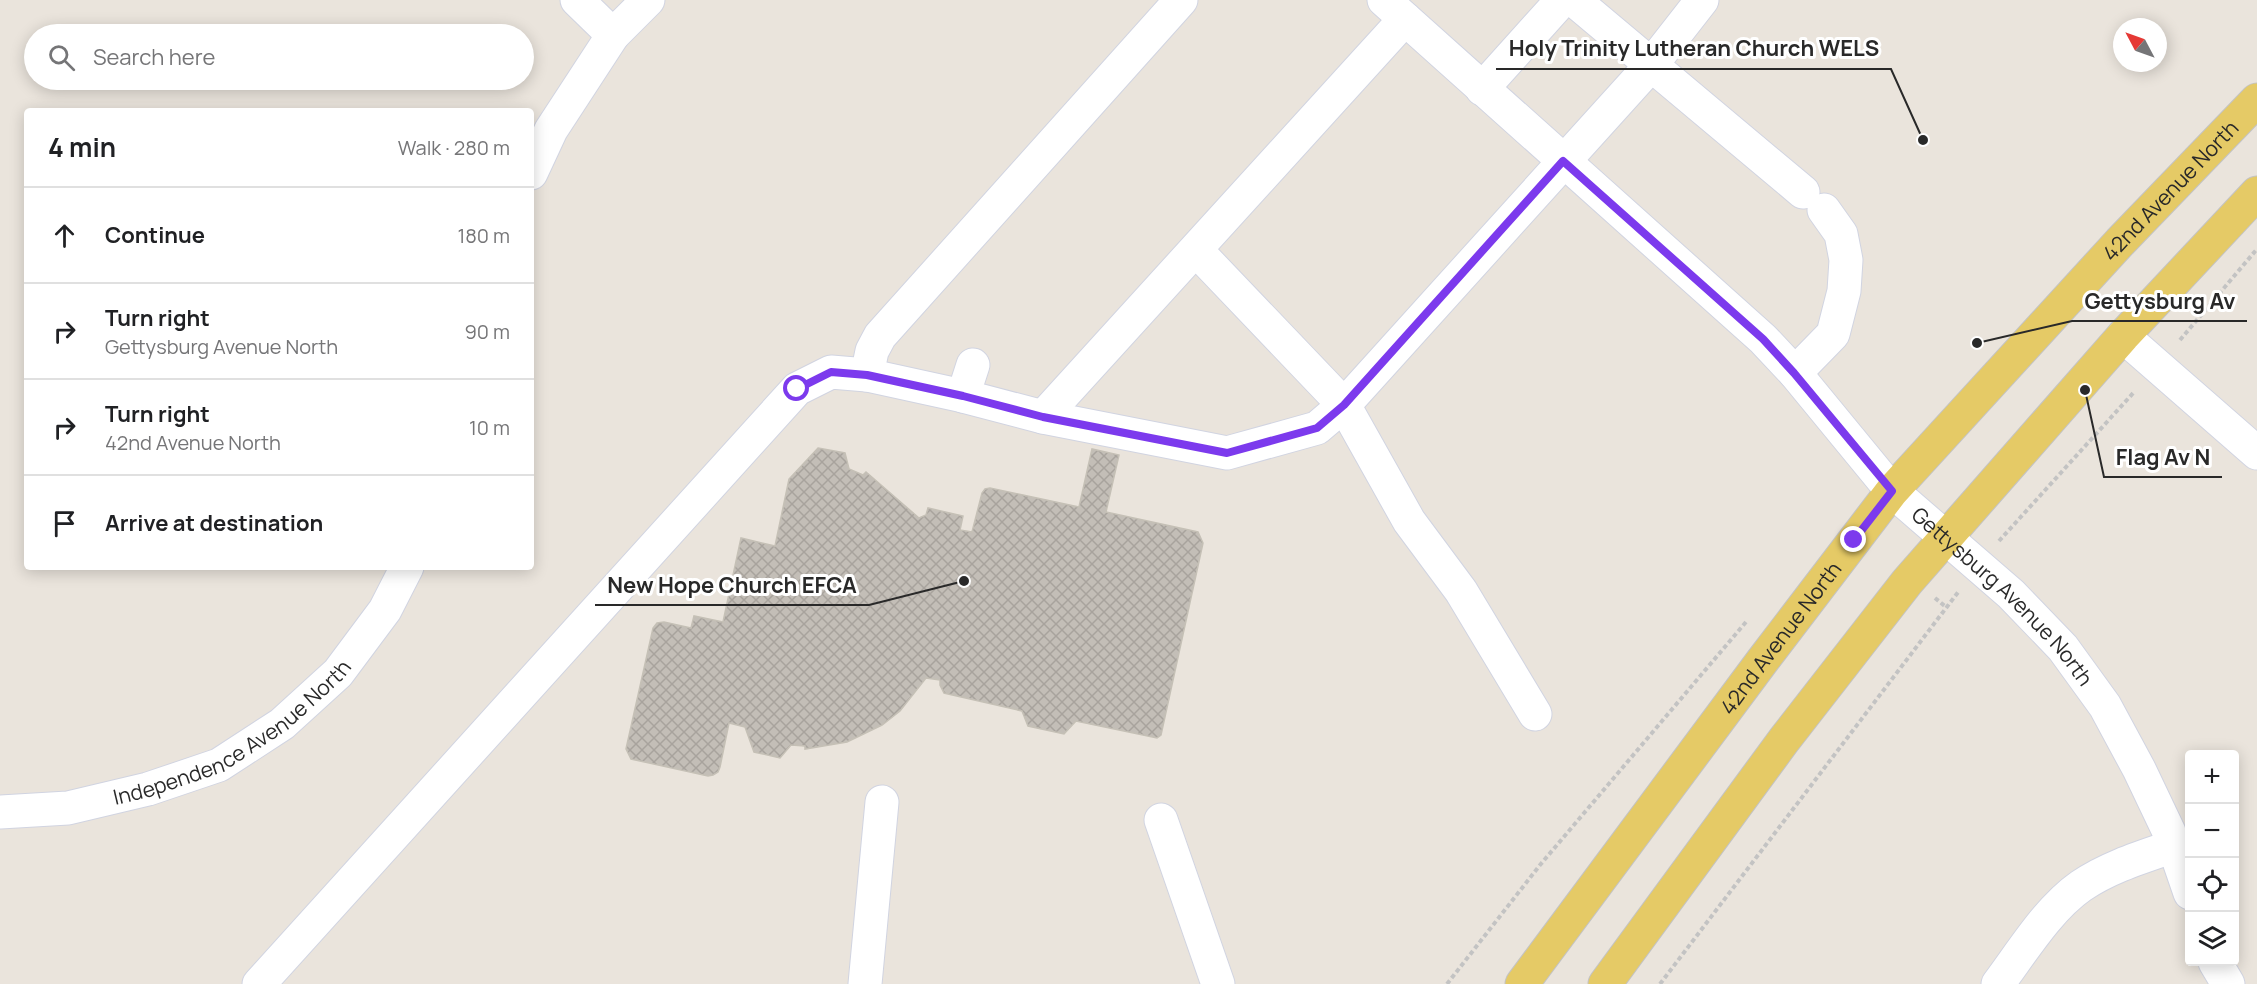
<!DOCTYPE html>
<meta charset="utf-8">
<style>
body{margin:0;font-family:Manrope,sans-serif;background:#f6f6f6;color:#202124}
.controls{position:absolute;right:18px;bottom:18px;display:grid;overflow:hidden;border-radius:6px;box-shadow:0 3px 15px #0003}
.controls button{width:54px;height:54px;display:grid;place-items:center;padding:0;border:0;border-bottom:2px solid #e0e0e0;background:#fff;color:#202124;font:30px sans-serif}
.compass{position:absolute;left:2113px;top:18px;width:54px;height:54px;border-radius:50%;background:#fff;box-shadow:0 3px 15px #0003;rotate:311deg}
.stop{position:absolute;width:18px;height:18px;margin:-14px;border:4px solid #7c3aed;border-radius:50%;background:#fff}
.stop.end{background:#7c3aed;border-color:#fff;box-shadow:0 2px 6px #0008}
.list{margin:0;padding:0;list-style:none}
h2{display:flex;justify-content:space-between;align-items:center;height:78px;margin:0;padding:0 24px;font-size:26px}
h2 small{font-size:20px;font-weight:400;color:#757577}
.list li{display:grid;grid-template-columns:39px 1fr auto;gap:18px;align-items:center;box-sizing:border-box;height:96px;padding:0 24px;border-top:2px solid #e0e0e0}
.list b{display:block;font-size:22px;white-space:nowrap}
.list p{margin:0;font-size:20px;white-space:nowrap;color:#757577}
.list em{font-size:20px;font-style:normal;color:#757577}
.icon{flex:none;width:33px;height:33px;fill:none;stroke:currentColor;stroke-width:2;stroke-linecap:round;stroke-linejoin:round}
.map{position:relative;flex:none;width:2257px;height:984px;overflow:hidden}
.search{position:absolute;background:#fff;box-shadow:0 3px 15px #0003;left:24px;top:24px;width:510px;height:66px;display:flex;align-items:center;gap:15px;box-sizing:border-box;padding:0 21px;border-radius:33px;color:#757577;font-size:22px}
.panel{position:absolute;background:#fff;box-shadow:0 3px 15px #0003;left:24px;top:108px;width:510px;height:462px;border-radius:6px}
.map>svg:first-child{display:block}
.building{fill:url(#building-cross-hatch);stroke:#c5c0b6;stroke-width:1.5}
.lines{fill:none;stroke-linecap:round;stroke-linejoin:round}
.minor-casing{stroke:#d1d4e1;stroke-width:35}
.major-casing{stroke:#c3c3c3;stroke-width:35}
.path{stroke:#c3c3c3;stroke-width:4;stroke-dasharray:4.5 3;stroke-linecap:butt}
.minor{stroke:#fff;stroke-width:33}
.major{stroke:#e5ca66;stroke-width:33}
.route{stroke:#7c3aed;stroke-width:8}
.labels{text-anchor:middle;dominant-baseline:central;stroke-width:6;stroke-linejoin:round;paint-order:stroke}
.street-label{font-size:21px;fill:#292929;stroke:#fff}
.leader{fill:none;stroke:#292929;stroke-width:2}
.callout-dot{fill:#292929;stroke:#fff;stroke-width:2}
.callout-label{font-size:22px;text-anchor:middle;font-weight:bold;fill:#292929;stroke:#fff;stroke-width:6;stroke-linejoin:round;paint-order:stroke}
</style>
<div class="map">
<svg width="2257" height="984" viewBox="0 0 2257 984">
<defs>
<pattern id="building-cross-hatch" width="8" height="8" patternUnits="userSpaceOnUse" patternTransform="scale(1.5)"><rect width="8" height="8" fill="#c3beb7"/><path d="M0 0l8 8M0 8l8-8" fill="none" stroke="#a8a39d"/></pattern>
</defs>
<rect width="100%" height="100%" fill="#eae4dc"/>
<path class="building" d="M 818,448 L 845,453 L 849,469 L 863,475 L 866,472 L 919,518 L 926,515 L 928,508 L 963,516 L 960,530 L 972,532 L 982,493 L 985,489 L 990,488 L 1079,507 L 1092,449 L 1119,455 L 1106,512 L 1198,532 L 1203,543 L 1161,735 L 1157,738 L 1076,721 L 1064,734 L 1028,726 L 1022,711 L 944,693 L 940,685 L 940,680 L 926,678 L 900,711 L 882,725 L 847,742 L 805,749 L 805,746 L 791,745 L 780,758 L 754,752 L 745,727 L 729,723 L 720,767 L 718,772 L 713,775 L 708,776 L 631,759 L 626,749 L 653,628 L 657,623 L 664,622 L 691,628 L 694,616 L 723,622 L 741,538 L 775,546 L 789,479 Z"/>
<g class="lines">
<defs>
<g id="minor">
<path d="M 577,0 L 613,35"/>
<path id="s1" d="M 1384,0 L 1763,339 L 1795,373 L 1892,491 L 2011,594 L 2063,648 L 2105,706 L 2139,769 L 2169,832 L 2190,893"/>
<path d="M 1574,0 L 1803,192"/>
<path d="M 1482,89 L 1562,0"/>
<path d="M 531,173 L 551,130 L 613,35 L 648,0"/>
<path d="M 1196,250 L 1344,405 L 1409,521 L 1461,591 L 1535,714"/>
<path d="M 2123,336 L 2257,453"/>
<path d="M 1795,373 L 1833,334 L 1844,291 L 1846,260 L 1841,234 L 1824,210"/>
<path d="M 867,375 L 872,351 L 880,336 L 1181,0"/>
<path d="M 963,396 L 973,365"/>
<path d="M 1043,417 L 1405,19"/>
<path id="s2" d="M 0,812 L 68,808 L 148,789 L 219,765 L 282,724 L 338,673 L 385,610 L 407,567"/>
<path d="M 1161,820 L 1218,984"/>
<path d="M 2215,962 L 2228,984"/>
<path d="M 259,984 L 797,389 L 831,372 L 867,375 L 963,396 L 1043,417 L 1227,453 L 1317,428 L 1344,405 L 1652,64 L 1702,0"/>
<path d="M 865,984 L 882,802"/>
<path d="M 1998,984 C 2022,952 2048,909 2081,886 C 2109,867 2142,857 2174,846"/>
</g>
<g id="major">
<path id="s3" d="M 1522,984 L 1763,660 L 1892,491 L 2120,242 L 2257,100"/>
<path d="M 1605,984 L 1784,740 L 1907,582 L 2123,336 L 2257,193"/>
</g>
</defs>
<use href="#minor" class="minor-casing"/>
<use href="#major" class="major-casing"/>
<g class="path">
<path d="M 2180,340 L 2257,249"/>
<path d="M 1999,541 L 2135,391"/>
<path d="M 1935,598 L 1946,607"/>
<path d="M 1447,984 L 1540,865 L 1746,622"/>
<path d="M 1660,984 L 1959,591"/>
</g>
<use href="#minor" class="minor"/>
<use href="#major" class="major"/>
</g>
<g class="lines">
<path class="route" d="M 797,389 L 831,372 L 867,375 L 963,396 L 1043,417 L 1227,453 L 1317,428 L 1344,405 L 1563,161 L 1763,339 L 1794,373 L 1892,491 L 1854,540"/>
</g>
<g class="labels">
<g class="street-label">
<text stroke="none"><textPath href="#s3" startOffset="1026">42nd Avenue North</textPath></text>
<text stroke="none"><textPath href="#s1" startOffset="861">Gettysburg Avenue North</textPath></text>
<text stroke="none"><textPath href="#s3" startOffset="432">42nd Avenue North</textPath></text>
<text stroke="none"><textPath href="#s2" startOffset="252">Independence Avenue North</textPath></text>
</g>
</g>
<path class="leader" d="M1923 140L1891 69H1496M1977 343L2072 321H2247M2085 390L2104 477H2222M964 581L869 605H595"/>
<g class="callout-dot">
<circle cx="1923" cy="140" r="6"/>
<circle cx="1977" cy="343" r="6"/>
<circle cx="2085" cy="390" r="6"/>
<circle cx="964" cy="581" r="6"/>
</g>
<g class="callout-label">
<text x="1694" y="56">Holy Trinity Lutheran Church WELS</text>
<text x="2160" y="309">Gettysburg Av</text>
<text x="2163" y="465">Flag Av N</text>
<text x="732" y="593">New Hope Church EFCA</text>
</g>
</svg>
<div class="controls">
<button>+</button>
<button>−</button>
<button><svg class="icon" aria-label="locate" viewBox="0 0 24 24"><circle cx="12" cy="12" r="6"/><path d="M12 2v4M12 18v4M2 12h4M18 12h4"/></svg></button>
<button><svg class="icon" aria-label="layers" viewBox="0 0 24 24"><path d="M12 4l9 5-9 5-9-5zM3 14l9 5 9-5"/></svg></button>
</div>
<svg class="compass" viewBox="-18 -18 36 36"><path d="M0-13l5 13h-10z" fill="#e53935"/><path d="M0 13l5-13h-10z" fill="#757577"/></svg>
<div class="stop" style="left:797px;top:389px"></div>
<div class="stop end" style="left:1854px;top:540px"></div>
<div class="search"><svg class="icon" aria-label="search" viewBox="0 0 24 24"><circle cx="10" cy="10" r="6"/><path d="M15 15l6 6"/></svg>Search here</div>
<section class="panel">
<h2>4 min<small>Walk · 280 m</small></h2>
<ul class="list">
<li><svg class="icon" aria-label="ahead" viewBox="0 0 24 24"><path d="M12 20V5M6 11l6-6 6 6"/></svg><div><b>Continue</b></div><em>180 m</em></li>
<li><svg class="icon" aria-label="right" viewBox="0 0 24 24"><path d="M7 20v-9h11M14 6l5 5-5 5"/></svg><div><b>Turn right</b><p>Gettysburg Avenue North</p></div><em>90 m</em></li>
<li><svg class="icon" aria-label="right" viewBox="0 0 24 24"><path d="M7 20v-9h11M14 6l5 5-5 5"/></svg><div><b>Turn right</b><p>42nd Avenue North</p></div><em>10 m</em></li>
<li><svg class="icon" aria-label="arrive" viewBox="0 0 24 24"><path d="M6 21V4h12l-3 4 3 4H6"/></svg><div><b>Arrive at destination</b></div></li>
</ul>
</section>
</div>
